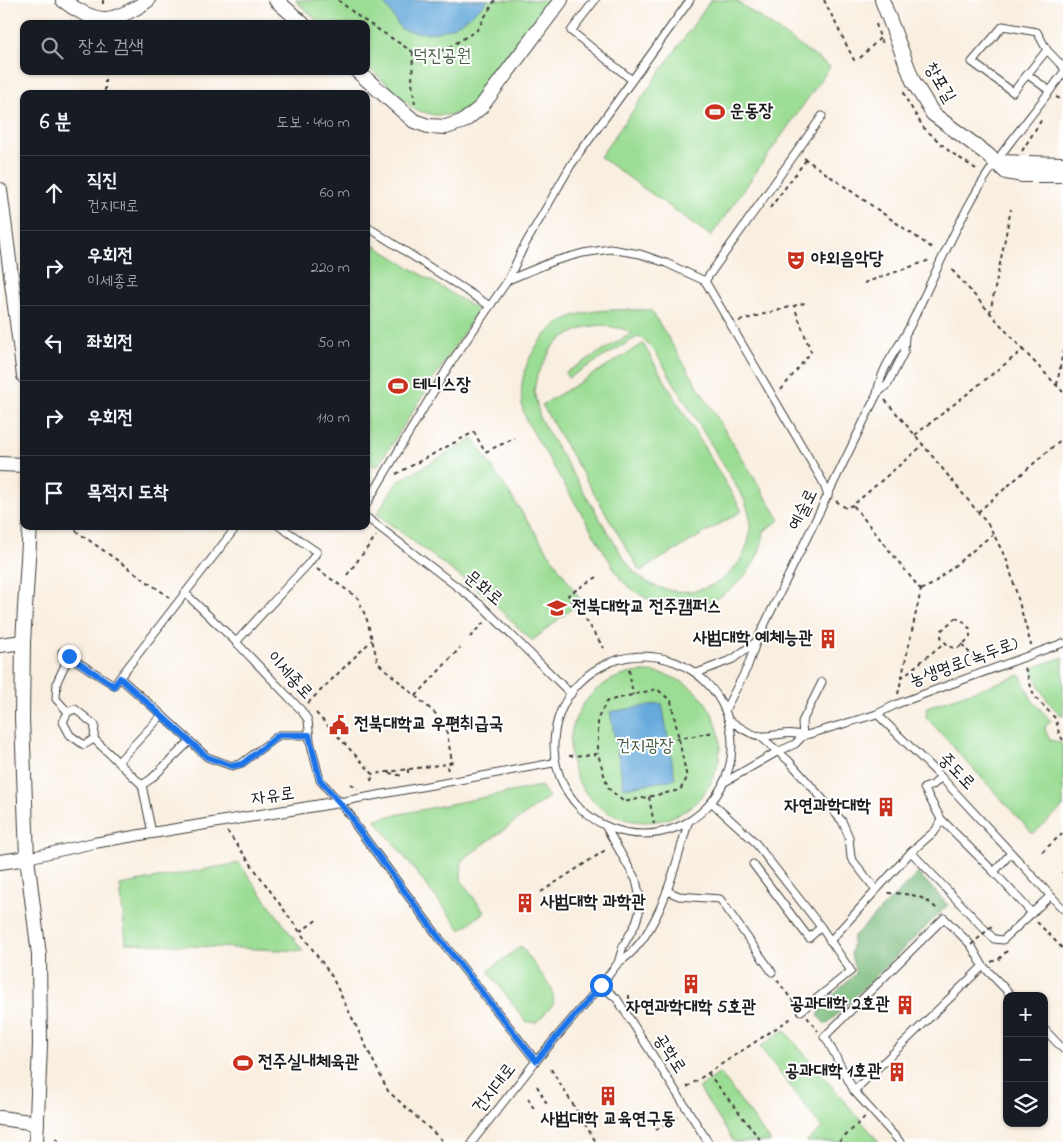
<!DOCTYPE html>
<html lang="ko">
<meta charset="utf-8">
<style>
body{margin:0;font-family:"Indie Flower","Poor Story",sans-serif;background:#20242c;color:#f1f3f6}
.controls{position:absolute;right:15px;bottom:15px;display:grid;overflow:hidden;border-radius:10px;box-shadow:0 1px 4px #0004}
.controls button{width:45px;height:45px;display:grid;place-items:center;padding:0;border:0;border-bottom:1px solid #363941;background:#171b24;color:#f1f3f6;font:25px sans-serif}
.stop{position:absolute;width:15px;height:15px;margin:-11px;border:4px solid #1a73e8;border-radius:50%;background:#fff}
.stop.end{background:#1a73e8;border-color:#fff;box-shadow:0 1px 5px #0008}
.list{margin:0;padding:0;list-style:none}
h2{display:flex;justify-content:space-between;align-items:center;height:65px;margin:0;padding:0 20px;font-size:21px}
h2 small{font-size:16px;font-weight:400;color:#9ea1a6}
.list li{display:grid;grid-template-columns:32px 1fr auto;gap:15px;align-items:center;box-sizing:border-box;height:75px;padding:0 20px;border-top:1px solid #363941}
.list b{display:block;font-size:19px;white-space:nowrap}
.list p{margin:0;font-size:16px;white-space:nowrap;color:#9ea1a6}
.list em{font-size:16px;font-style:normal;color:#9ea1a6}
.icon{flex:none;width:28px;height:28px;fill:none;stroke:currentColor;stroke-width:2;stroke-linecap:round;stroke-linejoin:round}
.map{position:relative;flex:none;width:1063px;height:1142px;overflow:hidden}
.search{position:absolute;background:#171b24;box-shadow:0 1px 4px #0004;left:20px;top:20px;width:350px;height:55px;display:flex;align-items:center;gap:12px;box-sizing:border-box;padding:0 18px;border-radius:10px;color:#9ea1a6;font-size:19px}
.panel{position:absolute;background:#171b24;box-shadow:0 1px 4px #0004;left:20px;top:90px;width:350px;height:440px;border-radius:10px}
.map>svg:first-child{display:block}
.green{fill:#9bdd94;stroke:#5c7c58;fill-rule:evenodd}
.forest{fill:#7cbc7e;stroke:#4c6c4d}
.water{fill:#66aadb;stroke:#41637c}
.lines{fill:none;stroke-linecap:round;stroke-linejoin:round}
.service-casing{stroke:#3d3c3a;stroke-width:9}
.pedestrian-casing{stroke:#3d3c3a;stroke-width:12}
.minor-casing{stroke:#3d3c3a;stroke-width:16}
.path{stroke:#3d3c3a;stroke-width:2;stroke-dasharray:4 4;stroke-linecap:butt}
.service{stroke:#fff;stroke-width:7}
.pedestrian{stroke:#fff;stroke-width:10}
.minor{stroke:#fff;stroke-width:14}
.path-bridge{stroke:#3d3c3a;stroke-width:2;stroke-dasharray:4 4;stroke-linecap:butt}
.route{stroke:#1a73e8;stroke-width:6}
.labels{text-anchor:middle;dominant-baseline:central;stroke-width:4;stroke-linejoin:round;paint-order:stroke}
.park-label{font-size:18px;fill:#486046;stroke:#fff}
.street-label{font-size:18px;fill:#1c1c1c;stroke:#fff}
.poi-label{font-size:18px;font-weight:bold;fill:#1c1c1c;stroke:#fff;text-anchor:start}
</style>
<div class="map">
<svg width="1063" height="1142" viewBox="0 0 1063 1142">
<rect width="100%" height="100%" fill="#fff"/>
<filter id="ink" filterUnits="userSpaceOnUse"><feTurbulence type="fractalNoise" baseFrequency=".02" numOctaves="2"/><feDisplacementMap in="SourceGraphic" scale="10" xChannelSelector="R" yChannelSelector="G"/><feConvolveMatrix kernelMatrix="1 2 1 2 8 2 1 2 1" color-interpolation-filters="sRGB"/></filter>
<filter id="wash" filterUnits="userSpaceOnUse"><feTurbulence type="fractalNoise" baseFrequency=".0096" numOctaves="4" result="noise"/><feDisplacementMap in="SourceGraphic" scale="20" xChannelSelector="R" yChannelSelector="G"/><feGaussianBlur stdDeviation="1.12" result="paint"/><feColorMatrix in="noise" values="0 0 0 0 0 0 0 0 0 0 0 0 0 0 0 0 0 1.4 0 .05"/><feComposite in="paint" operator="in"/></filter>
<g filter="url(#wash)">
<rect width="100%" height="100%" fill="#f9efe1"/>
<g class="green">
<path d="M 295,0 L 557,0 L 482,100 L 468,111 L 453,115 L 435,115 L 415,110 L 366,65 L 366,24 L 321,24 Z"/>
<path d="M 711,0 L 735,0 L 830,67 L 711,236 L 600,157 Z"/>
<path d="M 366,240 L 478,310 L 377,467 L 366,461 Z"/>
<path d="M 651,310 L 780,520 L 764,531 C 761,572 720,608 679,608 C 659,608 635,593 621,580 L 527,422 C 525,416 522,409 522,403 C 517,367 542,325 577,315 C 601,308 626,310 651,310 ZM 601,325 L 623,329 L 632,333 L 565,373 L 568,378 L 639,336 L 656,353 L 744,499 C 746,504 748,509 749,514 C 757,558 719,596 676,591 C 664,590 650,585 640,577 C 633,572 628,564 623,557 L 540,419 L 534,391 L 537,375 L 553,346 L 566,336 L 586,327 Z"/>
<path d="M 643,344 L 742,511 L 640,571 L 542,405 Z"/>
<path d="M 473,439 L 581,601 L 532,641 L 486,596 L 377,514 L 397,482 Z"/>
<path d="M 1063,657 L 1063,716 C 1046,704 1039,687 1032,668 Z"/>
<circle cx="645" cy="747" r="75"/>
<path d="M 1020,675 L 1032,700 L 1051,721 L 1046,725 L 1045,730 L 1050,740 L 1060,742 L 1063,747 L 1063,807 L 1033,834 L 926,717 L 927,707 Z"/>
<path d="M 541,786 L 549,797 L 462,860 L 461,880 L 484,912 L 461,930 L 375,819 Z"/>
<path d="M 239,863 L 303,951 L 126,943 L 120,885 Z"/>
<path d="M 521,946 L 552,989 L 554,1003 L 537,1022 L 526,1022 L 488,971 Z"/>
<path d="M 784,1030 L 879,1142 L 806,1142 L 822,1128 L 760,1047 Z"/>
<path d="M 720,1073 L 771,1142 L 734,1142 L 699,1088 Z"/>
</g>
<path class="forest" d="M 918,873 L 948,905 L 826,1025 L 818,1016 L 823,1005 L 856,973 L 851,955 L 853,937 Z"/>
<g class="water">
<path d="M 380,0 L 488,0 C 462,26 439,40 401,29 C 394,19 389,7 380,0 Z"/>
<path d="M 662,703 L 675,779 L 624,788 L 610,712 Z"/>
</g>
</g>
<g filter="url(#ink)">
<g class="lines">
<defs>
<g id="service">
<path d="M 595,0 L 571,31 L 632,80"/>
<path d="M 1047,50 L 1013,92 L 972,62 L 1003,26 L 1037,32 L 1047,50 L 1063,67"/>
<path d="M 1028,75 L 1050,91"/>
<path d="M 366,226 L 490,306 L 508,280 L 554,261 L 583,253 L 610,249 L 640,254 L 666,263 L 705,281 L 823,482 L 828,496"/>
<path d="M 508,280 L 523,248 L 571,165 L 690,0"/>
<path d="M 705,281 L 822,116"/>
<path d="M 878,393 L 888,384 L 904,352 L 905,336"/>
<path d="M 366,505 L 450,364 L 490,306"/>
<path d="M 366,517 L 481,605 L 571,694"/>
<path d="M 185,593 L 236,642 L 301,710 L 308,720 L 310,741 L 320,780 L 351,816 L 356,826 L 440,939 L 536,1061"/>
<path d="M 236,642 L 309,563 L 317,552 L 279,526"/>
<path d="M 62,652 L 114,685 L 237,526"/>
<path d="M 69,656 L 57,682 L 56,699 L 68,712 L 75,709 L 95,725 L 94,739 L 118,762"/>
<circle cx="643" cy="745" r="89"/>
<path d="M 697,673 L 733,659 L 757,641"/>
<path d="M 120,678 L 162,715"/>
<path d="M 726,708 L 747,668 L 757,640 L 877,394 C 882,364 897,351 910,326 C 931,283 950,238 974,196 C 999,152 1034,114 1063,73"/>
<path d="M 68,712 L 63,722 L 70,735 L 84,745 L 94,739"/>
<path d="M 877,714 L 941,777 L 1063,909"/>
<path d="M 732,722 C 740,727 750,735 760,736 C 775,737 789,730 803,736"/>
<path d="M 760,736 L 789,761 L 842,821 L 849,837 L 851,858 L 876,890"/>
<path d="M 803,736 L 802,722 L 822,682"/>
<path d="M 723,783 L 777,752 L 795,744 L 803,736 L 877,714 L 897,704 L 1063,643"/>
<path d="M 142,785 L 151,779 L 189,742"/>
<path d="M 339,802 L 553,763"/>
<path d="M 712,803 L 754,841 L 821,927 L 851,971 L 801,1011"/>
<path d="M 152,833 L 142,785 L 118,762 L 162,715 L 207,757 L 232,766 L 242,763 L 279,735 L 309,735"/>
<path d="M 911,852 L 994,939 L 1003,940 L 1032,913 L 994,872 L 941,819"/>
<path d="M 753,864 L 809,938 L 821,927"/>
<path d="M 994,872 L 1011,853"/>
<path d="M 667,891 L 679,896 L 720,899 L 772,972"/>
<path d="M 1032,913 L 1050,896"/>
<path d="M 830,941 L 911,852 L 936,830 L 941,819 L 924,788 L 933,785 L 941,777"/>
<path d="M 618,963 C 659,938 675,867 688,823"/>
<path d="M 601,985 L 617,999 L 708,1142"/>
<path d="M 1044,1029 L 1063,1049"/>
<path d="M 824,1037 L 944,918 L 971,945 L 983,966"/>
<path d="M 827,1040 L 854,1091 L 900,1142"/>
<path d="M 854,1091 L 983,966 L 1012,996"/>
<path d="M 472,1142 L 536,1061 L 601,985 L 618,963 L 623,946 L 635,925 L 639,913 L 640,898 L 636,880 L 606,827"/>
</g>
<path id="pedestrian" d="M 27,858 L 94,843 L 152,833 L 339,802"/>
<g id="minor">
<path d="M 63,0 C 74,9 91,19 105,19 C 117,19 139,7 148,0"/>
<path d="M 276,0 L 303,24"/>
<path d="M 882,0 L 913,81 L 933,114 L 987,154 L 1006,172 L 1023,175 L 1063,175"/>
<path d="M 357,71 L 414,121 L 428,126 L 446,127 L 464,121 L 481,107 L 561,0"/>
<path d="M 996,162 L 1063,164"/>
<path d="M 0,190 L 24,376"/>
<path d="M 0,464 L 24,465"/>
<path d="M 30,526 L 23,642 L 22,718 L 27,858 L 39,955 L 40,1045 L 36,1142"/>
<path d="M 0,645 L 23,642"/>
<path d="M 0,862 L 27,858"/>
<path d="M 0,1118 L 37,1123"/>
</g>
</defs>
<use href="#service" class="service-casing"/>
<use href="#pedestrian" class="pedestrian-casing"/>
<use href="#minor" class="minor-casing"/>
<g class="path">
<path d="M 103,0 L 103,5"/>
<path d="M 338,0 L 359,17 L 413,52 L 445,50 L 477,30 L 495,0"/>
<path d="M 824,0 L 855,62"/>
<path d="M 876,24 L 880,38 L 884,45"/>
<path d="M 413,52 L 412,83 L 415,104"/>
<path d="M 860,58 L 880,38"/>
<path d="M 105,71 L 105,94"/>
<path d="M 904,92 L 905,97 L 923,127 L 949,151 L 976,169"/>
<path d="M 1056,97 L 1063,100"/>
<path d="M 1022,151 L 1042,119"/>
<path d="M 804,158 L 935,250"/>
<path d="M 770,208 L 806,160"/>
<path d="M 952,270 L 1023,350"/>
<path d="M 864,283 L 930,260"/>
<path d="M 990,313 L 1011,209"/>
<path d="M 739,321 L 808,302"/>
<path d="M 1057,385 L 1063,351"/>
<path d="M 781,390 L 811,352 L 794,306"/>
<path d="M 885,400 L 915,435 L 990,527 L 1008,563 L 1031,645"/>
<path d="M 915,435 L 1023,350 L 1063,392"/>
<path d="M 396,474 L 474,432 L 485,452 L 515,438"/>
<path d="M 836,501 L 846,508 L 853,505"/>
<path d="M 978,512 L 1063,438"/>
<path d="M 69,526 L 169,597"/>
<path d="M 317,569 L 358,598 L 367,620 L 378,663 L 445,722 L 452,762 L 446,764"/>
<path d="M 347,575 L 376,536"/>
<path d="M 597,577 L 568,595 L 604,648"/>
<path d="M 921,590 L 853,505 L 923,445"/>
<path d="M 921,590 L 931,585 L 993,534"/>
<path d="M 955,618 L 962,620 L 970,629 L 970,638 L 958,648 L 949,647 L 941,637 L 942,630 Z"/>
<path d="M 470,637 L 485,621"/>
<path d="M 962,644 L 978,663"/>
<path d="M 1025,668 L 1034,696 L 1056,719 L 1059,734 L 1063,740"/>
<path d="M 629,670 L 633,695"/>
<path d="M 901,678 L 944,643"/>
<path d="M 898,694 L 921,590"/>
<path d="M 416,696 L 460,648"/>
<path d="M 308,703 L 372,640"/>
<path d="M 316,713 L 373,774 L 446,764 L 448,770"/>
<path d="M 660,742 L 714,732"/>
<path d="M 569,756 L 598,754 L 608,788 L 624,802 L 680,790 L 687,778 L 671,701 L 657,689 L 607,701 L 598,718 L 598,754"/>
<path d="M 408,769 L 408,776"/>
<path d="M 389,773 L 403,776"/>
<path d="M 371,781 L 373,774"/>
<path d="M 351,784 L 358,789"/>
<path d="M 649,797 L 654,824"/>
<path d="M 227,831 L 331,975 L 388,1091 L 444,1142"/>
<path d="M 1042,852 L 1063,833"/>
<path d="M 1062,873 L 1063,872"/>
<path d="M 541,892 L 607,849"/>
<path d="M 888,893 C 910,894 922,894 938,910"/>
<path d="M 1037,922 L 1063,949"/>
<path d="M 300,932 L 318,919"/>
<path d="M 991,962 L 999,959 L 1009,949"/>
<path d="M 777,980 L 795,1004"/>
<path d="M 629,999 L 629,991"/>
<path d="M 807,1017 L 818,1031"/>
<path d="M 551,1069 L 596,1142"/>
<path d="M 708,1073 L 762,1142"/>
<path d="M 537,1086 L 547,1104"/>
<path d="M 687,1087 L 793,1017"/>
<path d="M 528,1098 L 535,1111"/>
<path d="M 656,1130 L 677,1117"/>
<path d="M 56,1138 L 62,1142"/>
<path d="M 839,1142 L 866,1116"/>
</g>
<use href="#service" class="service"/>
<use href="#pedestrian" class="pedestrian"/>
<use href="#minor" class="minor"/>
<path class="path-bridge" d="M 971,945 L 993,925"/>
</g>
</g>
<g class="lines" filter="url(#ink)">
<path class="route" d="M 69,656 L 114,686 L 120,678 L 207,757 L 232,766 L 242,764 L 279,735 L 309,735 L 320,780 L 351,816 L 356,826 L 440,939 L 536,1061 L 601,985"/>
</g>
<defs>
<symbol id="stadium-bare" viewBox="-9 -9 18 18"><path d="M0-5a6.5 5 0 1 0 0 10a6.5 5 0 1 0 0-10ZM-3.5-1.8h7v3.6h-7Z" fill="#c8321e" stroke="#fff" stroke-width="2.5" paint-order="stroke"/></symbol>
<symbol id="theatre-bare" viewBox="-9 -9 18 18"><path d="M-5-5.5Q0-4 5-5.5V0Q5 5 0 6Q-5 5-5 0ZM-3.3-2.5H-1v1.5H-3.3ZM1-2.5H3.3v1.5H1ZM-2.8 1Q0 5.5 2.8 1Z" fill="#c8321e" stroke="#fff" stroke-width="2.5" paint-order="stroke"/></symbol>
<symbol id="university-bare" viewBox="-9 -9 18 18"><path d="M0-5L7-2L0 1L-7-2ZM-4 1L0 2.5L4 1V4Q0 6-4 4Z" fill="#c8321e" stroke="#fff" stroke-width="2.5" paint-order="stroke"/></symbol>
<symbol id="building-bare" viewBox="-9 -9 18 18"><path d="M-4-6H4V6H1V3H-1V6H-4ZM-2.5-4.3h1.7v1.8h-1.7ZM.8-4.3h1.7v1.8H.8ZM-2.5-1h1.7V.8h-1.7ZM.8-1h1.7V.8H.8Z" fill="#c8321e" stroke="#fff" stroke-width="2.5" paint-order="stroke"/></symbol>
<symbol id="civic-bare" viewBox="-9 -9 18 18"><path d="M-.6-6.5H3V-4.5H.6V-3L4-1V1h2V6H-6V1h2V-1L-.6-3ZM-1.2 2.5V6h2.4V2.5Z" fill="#c8321e" stroke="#fff" stroke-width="2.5" paint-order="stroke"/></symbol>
</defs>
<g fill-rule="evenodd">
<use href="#stadium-bare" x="701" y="98" width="28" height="28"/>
<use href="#theatre-bare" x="782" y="246" width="28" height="28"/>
<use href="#stadium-bare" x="384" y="372" width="28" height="28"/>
<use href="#university-bare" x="543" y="594" width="28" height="28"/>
<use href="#building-bare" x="814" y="625" width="28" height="28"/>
<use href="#civic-bare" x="325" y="711" width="28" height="28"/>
<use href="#building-bare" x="872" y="793" width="28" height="28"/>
<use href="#building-bare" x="511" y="889" width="28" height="28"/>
<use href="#building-bare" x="677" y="970" width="28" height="28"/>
<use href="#building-bare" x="891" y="991" width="28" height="28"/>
<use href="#stadium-bare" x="229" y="1049" width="28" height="28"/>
<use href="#building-bare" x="883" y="1058" width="28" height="28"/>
<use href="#building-bare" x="594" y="1082" width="28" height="28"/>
</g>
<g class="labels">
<g class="park-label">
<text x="442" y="57">덕진공원</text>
<text x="645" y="747">건지광장</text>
</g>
<g class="street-label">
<text transform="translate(939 83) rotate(59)">창포길</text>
<text transform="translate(804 510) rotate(-64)">예술로</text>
<text transform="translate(483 589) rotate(40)">문화로</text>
<text transform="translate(964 663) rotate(-20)">농생명로(녹두로)</text>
<text transform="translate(289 676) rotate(47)">이세종로</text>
<text transform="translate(956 772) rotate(46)">중도로</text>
<text transform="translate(273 797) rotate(-8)">자유로</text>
<text transform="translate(669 1054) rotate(57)">공학로</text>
<text transform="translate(495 1089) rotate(-52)">건지대로</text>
</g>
<g class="poi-label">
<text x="730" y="112">운동장</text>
<text x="811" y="260">야외음악당</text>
<text x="413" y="386">테니스장</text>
<text x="572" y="608">전북대학교 전주캠퍼스</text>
<text x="813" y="639" text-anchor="end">사범대학 예체능관</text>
<text x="354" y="725">전북대학교 우편취급국</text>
<text x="871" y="807" text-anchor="end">자연과학대학</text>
<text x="540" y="903">사범대학 과학관</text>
<text x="890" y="1005" text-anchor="end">공과대학 2호관</text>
<text x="691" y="1008" text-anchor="middle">자연과학대학 5호관</text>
<text x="258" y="1063">전주실내체육관</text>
<text x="882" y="1072" text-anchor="end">공과대학 1호관</text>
<text x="608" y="1120" text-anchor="middle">사범대학 교육연구동</text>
</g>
</g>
</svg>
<div class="controls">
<button>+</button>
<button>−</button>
<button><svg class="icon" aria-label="layers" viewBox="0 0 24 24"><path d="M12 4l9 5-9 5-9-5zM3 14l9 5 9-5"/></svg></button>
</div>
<div class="stop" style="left:601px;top:985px"></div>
<div class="stop end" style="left:69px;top:656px"></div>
<div class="search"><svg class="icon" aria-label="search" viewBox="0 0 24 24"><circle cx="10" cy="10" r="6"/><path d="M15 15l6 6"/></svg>장소 검색</div>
<section class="panel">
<h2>6 분<small>도보 · 440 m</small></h2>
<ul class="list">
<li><svg class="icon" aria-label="ahead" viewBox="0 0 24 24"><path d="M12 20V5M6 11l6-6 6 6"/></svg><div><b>직진</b><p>건지대로</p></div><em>60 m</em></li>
<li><svg class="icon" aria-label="right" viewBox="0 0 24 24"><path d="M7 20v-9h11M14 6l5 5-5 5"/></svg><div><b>우회전</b><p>이세종로</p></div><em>220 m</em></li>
<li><svg class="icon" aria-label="left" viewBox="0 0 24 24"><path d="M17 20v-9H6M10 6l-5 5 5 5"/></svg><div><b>좌회전</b></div><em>50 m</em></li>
<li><svg class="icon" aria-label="right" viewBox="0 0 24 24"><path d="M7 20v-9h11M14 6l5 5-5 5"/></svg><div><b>우회전</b></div><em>110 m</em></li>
<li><svg class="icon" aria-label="arrive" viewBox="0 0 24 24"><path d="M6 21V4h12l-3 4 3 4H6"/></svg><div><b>목적지 도착</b></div></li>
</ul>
</section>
</div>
